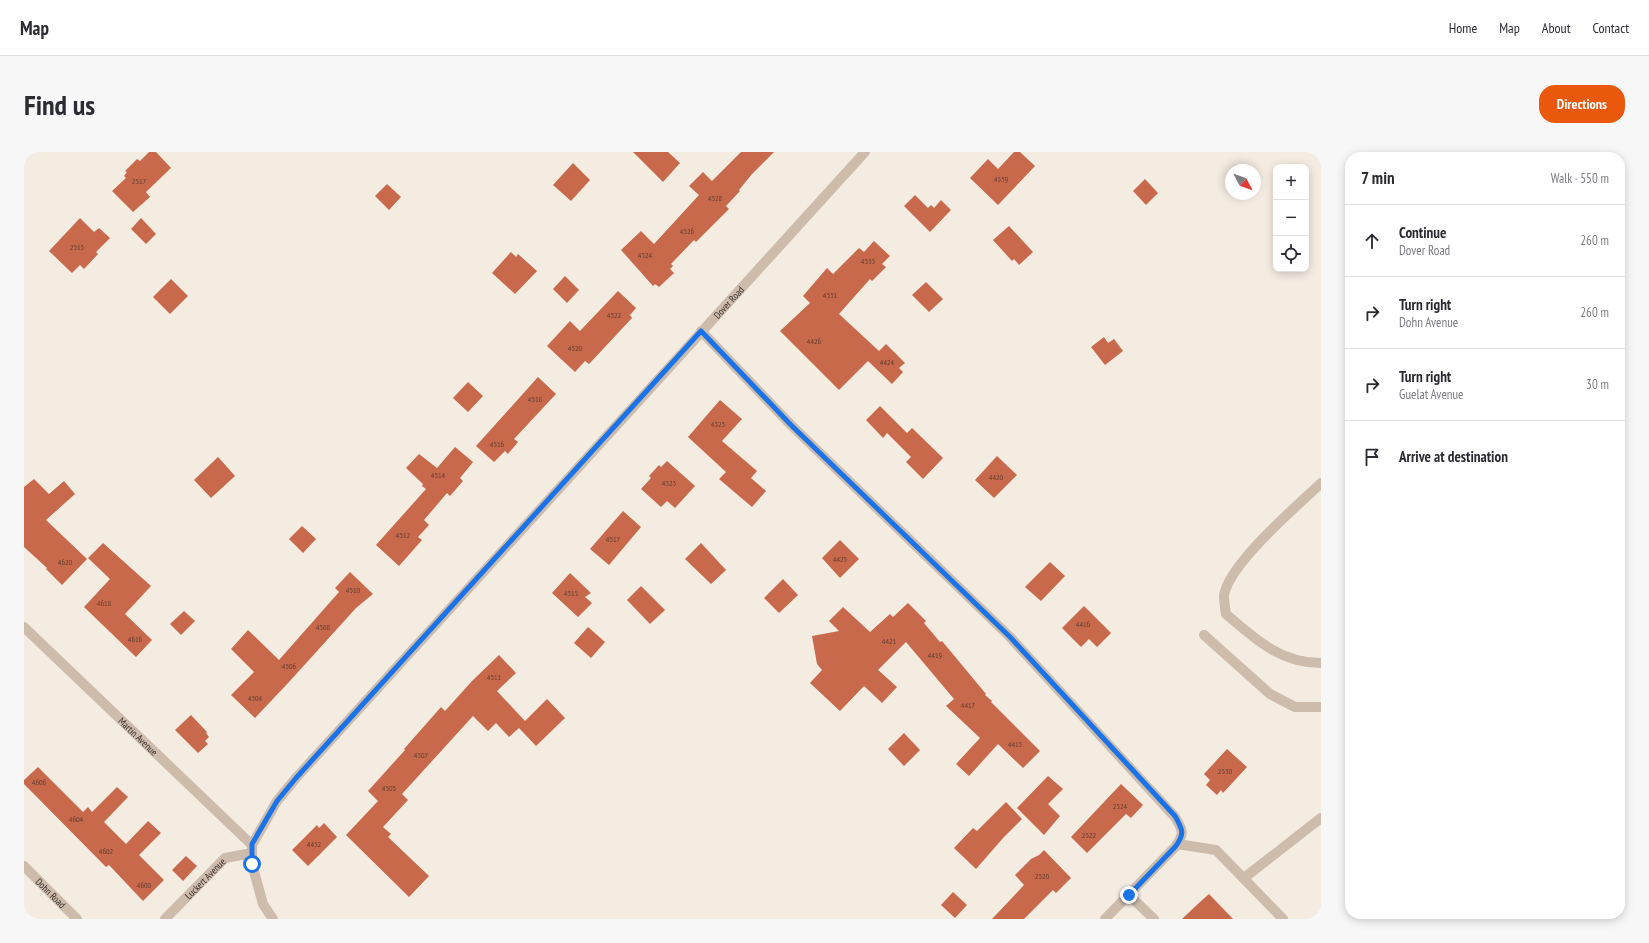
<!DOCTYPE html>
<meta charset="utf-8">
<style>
body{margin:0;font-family:"PT Sans Narrow",sans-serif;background:#f7f7f7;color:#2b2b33}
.controls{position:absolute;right:12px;top:12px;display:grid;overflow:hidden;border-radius:8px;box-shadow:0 2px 10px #0003}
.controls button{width:36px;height:36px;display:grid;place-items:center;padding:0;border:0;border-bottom:1px solid #e1e1e2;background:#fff;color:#2b2b33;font:20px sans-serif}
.compass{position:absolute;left:1201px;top:12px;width:36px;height:36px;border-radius:50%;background:#fff;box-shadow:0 2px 10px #0003;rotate:131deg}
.stop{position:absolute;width:12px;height:12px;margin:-9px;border:3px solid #1a73e8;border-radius:50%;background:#fff}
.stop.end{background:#1a73e8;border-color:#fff;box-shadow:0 1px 4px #0008}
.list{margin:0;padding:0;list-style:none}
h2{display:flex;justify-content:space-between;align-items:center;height:52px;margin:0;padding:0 16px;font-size:17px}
h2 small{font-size:13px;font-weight:400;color:#7c7c81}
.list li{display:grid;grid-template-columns:26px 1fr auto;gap:12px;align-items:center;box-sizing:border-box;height:72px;padding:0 16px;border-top:1px solid #e1e1e2}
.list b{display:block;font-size:15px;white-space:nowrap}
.list p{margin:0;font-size:13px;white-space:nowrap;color:#7c7c81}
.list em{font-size:13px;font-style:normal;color:#7c7c81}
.icon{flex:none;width:22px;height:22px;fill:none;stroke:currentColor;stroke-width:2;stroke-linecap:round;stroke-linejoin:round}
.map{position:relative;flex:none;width:1297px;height:767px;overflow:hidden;border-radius:16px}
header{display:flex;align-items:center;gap:24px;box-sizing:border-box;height:56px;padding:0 20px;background:#fff;border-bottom:1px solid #e1e1e2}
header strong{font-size:19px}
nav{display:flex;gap:22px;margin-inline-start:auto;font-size:14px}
.intro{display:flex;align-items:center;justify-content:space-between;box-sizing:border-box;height:96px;padding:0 24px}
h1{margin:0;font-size:28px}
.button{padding:10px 18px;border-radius:16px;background:#ea580c;color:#fff;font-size:14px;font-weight:700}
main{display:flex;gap:24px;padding:0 24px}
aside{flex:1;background:#fff;border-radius:16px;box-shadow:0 2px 10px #0003}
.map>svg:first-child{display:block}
.building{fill:#c8694b}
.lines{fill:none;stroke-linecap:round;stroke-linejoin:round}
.minor{stroke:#cdbbac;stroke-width:10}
.route{stroke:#1a73e8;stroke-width:5}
.labels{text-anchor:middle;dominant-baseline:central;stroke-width:4;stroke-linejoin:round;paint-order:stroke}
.number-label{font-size:8px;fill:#5e3e33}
.street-label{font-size:10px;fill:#3b302b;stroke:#fbf5ee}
</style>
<header>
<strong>Map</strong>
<nav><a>Home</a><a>Map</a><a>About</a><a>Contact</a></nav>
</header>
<div class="intro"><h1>Find us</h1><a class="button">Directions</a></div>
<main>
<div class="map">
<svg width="1297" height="767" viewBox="0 0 1297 767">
<rect width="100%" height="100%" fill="#f4ebe1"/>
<g class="building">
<path d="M 125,0 L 132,0 L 147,16 L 122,40 L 126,45 L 109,60 L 88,39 L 102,26 L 100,24 L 103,20 L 101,19 L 113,7 L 116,9 Z"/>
<path d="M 609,0 L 644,0 L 656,11 L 639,30 Z"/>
<path d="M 717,0 L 750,0 L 728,22 L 715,38 L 716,39 L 702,54 L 705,57 L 672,90 L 670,88 L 647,112 L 649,114 L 646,117 L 650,121 L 635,135 L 631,132 L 629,134 L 597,98 L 617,79 L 630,92 L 675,43 L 665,34 L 679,20 L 688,29 Z"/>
<path d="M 990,0 L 996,0 L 1011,14 L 974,53 L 946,26 L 964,7 L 974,17 Z"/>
<path d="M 549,11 L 566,28 L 547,49 L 529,33 Z"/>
<path d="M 1121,27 L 1134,41 L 1122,53 L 1109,39 Z"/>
<path d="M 363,32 L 377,45 L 365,58 L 351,44 Z"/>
<path d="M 891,43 L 904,56 L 907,53 L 910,56 L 917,48 L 927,58 L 906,80 L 880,54 Z"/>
<path d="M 56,66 L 70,80 L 75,76 L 86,86 L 72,100 L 74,102 L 60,117 L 56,113 L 48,121 L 25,99 Z"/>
<path d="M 117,66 L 132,82 L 122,92 L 107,77 Z"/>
<path d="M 985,74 L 1009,100 L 995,113 L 990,107 L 988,109 L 969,88 Z"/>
<path d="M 850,89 L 866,104 L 858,112 L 862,115 L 848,129 L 846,127 L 815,162 L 855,199 L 862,192 L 881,211 L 875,216 L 879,220 L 868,232 L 844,209 L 815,238 L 756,179 L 786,151 L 779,144 L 803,116 L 809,122 L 835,96 L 840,100 Z"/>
<path d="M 487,100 L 492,105 L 494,102 L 513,119 L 491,142 L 468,121 Z"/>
<path d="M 541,124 L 555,138 L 543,151 L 529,137 Z"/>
<path d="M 147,127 L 164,144 L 146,162 L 129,145 Z"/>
<path d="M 902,130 L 919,147 L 905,160 L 888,143 Z"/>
<path d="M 594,139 L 612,156 L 606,163 L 608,166 L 565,212 L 561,209 L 551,220 L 523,194 L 546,169 L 556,179 Z"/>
<path d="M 1080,185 L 1084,191 L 1090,187 L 1099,199 L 1081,213 L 1067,195 Z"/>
<path d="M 514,225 L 532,242 L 490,287 L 494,290 L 484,302 L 481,299 L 470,310 L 452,294 Z"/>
<path d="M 444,230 L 459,244 L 444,260 L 429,246 Z"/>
<path d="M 696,248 L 718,267 L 698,289 L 733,319 L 727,326 L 742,339 L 728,355 L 695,327 L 702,320 L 664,285 Z"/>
<path d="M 856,254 L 883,281 L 888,276 L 919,306 L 899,327 L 882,310 L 887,305 L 863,281 L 859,286 L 842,268 Z"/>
<path d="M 431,295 L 449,310 L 436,326 L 439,329 L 426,344 L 423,341 L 400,368 L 405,373 L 394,385 L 398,388 L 375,414 L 352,393 L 402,337 L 398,334 L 399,332 L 382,316 L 395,302 L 413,316 Z"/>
<path d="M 973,304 L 993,323 L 970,346 L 951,328 Z"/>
<path d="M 194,305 L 211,324 L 187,346 L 170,328 Z"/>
<path d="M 643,309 L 671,334 L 651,356 L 643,349 L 637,355 L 617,337 L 627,326 L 625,324 L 635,313 L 637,315 Z"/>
<path d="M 10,327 L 25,342 L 40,329 L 51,342 L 22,368 L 63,407 L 38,433 L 22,417 L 23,416 L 0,395 L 0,335 Z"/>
<path d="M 599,359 L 617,375 L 585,413 L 566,397 Z"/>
<path d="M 278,374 L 292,387 L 279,401 L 265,387 Z"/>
<path d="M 816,388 L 835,407 L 816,426 L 798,406 Z"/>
<path d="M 79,391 L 127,434 L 101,462 L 128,488 L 112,505 L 60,455 L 86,427 L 64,406 Z"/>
<path d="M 677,391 L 702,418 L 687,432 L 661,407 Z"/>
<path d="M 1026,410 L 1041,424 L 1017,449 L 1001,435 Z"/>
<path d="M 326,420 L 349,442 L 332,456 L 265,530 L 231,566 L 207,543 L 230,520 L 207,497 L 224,478 L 255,508 L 315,440 L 311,436 Z"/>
<path d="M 546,421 L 567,441 L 561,445 L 568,451 L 554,465 L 528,441 Z"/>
<path d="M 759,427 L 774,443 L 755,461 L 740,446 Z"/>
<path d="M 617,434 L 641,458 L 626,472 L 603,448 Z"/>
<path d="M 884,451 L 902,469 L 900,471 L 916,490 L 918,489 L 962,542 L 961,543 L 968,549 L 967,550 L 1016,599 L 999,616 L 974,592 L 945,624 L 932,612 L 956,586 L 922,554 L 930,547 L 882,490 L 854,518 L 873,535 L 858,551 L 840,534 L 816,559 L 786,531 L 798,518 L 793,512 L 788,484 L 815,479 L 805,469 L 819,455 L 846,480 L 866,462 L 869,465 Z"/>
<path d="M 1060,454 L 1087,481 L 1073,495 L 1065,487 L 1057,495 L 1038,476 Z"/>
<path d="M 160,459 L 171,469 L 157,483 L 146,472 Z"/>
<path d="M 564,475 L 581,490 L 567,506 L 550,491 Z"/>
<path d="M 475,503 L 492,521 L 473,539 L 501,569 L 523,547 L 541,566 L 512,594 L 495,576 L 485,585 L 472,571 L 464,579 L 449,564 L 378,642 L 384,648 L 359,675 L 367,682 L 364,685 L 405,724 L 385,745 L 322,683 L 354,649 L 344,639 L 381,598 L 380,597 L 417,555 L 421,559 L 448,529 Z"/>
<path d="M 167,563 L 183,580 L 182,581 L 185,585 L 181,589 L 184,592 L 174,601 L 151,578 Z"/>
<path d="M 880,581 L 896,598 L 880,614 L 864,597 Z"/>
<path d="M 1203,597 L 1223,615 L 1199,641 L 1197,638 L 1193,643 L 1182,633 L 1186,628 L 1180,622 Z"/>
<path d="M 14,615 L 59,660 L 64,655 L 68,660 L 93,635 L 104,645 L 80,670 L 102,692 L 124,669 L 137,681 L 115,703 L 140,728 L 119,749 L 85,713 L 82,715 L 0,632 L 0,628 Z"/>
<path d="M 1024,624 L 1039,637 L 1024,652 L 1036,664 L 1020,683 L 993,656 Z"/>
<path d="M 1097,632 L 1119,653 L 1107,666 L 1102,662 L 1063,701 L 1047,685 Z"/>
<path d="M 982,650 L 998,667 L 980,685 L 952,717 L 930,696 L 949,676 L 953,679 Z"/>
<path d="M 300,671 L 313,685 L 284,714 L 268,698 L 293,673 L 295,676 Z"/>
<path d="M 1020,698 L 1047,726 L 1032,741 L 1029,738 L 1000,767 L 968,767 L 1000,733 L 991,723 L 1007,707 L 1015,703 Z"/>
<path d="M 162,704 L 173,714 L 159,729 L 148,718 Z"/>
<path d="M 929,740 L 943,753 L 931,766 L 917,753 Z"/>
<path d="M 1185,742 L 1209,767 L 1158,767 L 1176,750 Z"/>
</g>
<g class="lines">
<g class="minor">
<path d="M 677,179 L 767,273 L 986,485 L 1151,665 C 1159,678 1161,682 1151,695 L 1081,767"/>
<path d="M 1297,331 C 1272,355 1206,411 1200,443 C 1200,449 1201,456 1202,462 C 1231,487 1256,511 1297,511"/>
<path id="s1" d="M 0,475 L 228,693"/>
<path d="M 1180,483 L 1246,542 L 1271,555 L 1297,555"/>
<path d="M 1153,692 L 1192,698 L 1259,767"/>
<path id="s2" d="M 0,714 L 53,767"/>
<path d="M 1220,726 L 1297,666"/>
<path d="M 1105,743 L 1130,767"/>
<path id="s3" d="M 141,767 L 201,706 L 228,701"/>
<path id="s4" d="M 249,767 L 239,752 L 228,712 L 228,693 L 253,649 L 272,626 L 841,0"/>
</g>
</g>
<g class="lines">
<path class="route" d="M 228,712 L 228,692 L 253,649 L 272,626 L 677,179 L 767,273 L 986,485 L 1151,664 C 1159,678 1161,682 1151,695 L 1105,743"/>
</g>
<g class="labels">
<g class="number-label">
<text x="977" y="27">4539</text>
<text x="115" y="29">2517</text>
<text x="691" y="46">4528</text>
<text x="663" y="79">4526</text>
<text x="53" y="95">2515</text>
<text x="621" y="103">4524</text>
<text x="844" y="109">4533</text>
<text x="806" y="143">4531</text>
<text x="590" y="163">4522</text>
<text x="790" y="189">4426</text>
<text x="551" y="196">4520</text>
<text x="863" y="210">4424</text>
<text x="511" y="247">4518</text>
<text x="694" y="272">4525</text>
<text x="473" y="292">4516</text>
<text x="414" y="323">4514</text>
<text x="972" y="325">4420</text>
<text x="645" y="331">4523</text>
<text x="379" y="383">4512</text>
<text x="589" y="387">4517</text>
<text x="816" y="407">4425</text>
<text x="41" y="410">4620</text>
<text x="329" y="438">4510</text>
<text x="547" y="441">4515</text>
<text x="80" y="451">4618</text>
<text x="1059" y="472">4416</text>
<text x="299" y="475">4508</text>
<text x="111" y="487">4616</text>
<text x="865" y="489">4421</text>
<text x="911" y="503">4419</text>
<text x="265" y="514">4506</text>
<text x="470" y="525">4511</text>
<text x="231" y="546">4504</text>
<text x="944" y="553">4417</text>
<text x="991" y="592">4415</text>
<text x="397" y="603">4507</text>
<text x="1201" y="619">2530</text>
<text x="15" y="630">4606</text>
<text x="365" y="636">4505</text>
<text x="1096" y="654">2524</text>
<text x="52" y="667">4604</text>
<text x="1065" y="683">2522</text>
<text x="290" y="692">4432</text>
<text x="82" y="699">4602</text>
<text x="1018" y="724">2520</text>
<text x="120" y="733">4600</text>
</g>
<g class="street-label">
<text stroke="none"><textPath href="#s4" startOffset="802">Dover Road</textPath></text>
<text stroke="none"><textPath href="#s1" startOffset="158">Martin Avenue</textPath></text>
<text stroke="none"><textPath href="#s3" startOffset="57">Luckert Avenue</textPath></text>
<text stroke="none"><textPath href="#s2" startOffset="38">Dohn Road</textPath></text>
</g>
</g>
</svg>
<div class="controls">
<button>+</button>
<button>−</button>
<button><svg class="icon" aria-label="locate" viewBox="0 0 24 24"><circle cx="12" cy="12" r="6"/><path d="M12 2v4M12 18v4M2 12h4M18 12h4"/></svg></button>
</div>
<svg class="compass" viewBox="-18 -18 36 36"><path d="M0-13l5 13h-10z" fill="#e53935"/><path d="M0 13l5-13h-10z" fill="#7c7c81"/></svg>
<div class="stop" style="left:228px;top:712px"></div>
<div class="stop end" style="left:1105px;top:743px"></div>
</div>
<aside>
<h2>7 min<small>Walk · 550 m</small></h2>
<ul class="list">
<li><svg class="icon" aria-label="ahead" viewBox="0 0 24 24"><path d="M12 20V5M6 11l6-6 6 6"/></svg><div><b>Continue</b><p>Dover Road</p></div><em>260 m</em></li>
<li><svg class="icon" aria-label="right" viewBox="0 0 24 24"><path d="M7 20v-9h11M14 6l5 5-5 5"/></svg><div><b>Turn right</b><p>Dohn Avenue</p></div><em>260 m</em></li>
<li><svg class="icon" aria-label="right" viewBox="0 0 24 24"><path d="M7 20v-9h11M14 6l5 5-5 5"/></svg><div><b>Turn right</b><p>Guelat Avenue</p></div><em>30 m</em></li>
<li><svg class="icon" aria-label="arrive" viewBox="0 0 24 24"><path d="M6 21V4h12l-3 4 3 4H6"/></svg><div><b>Arrive at destination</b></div></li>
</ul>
</aside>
</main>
